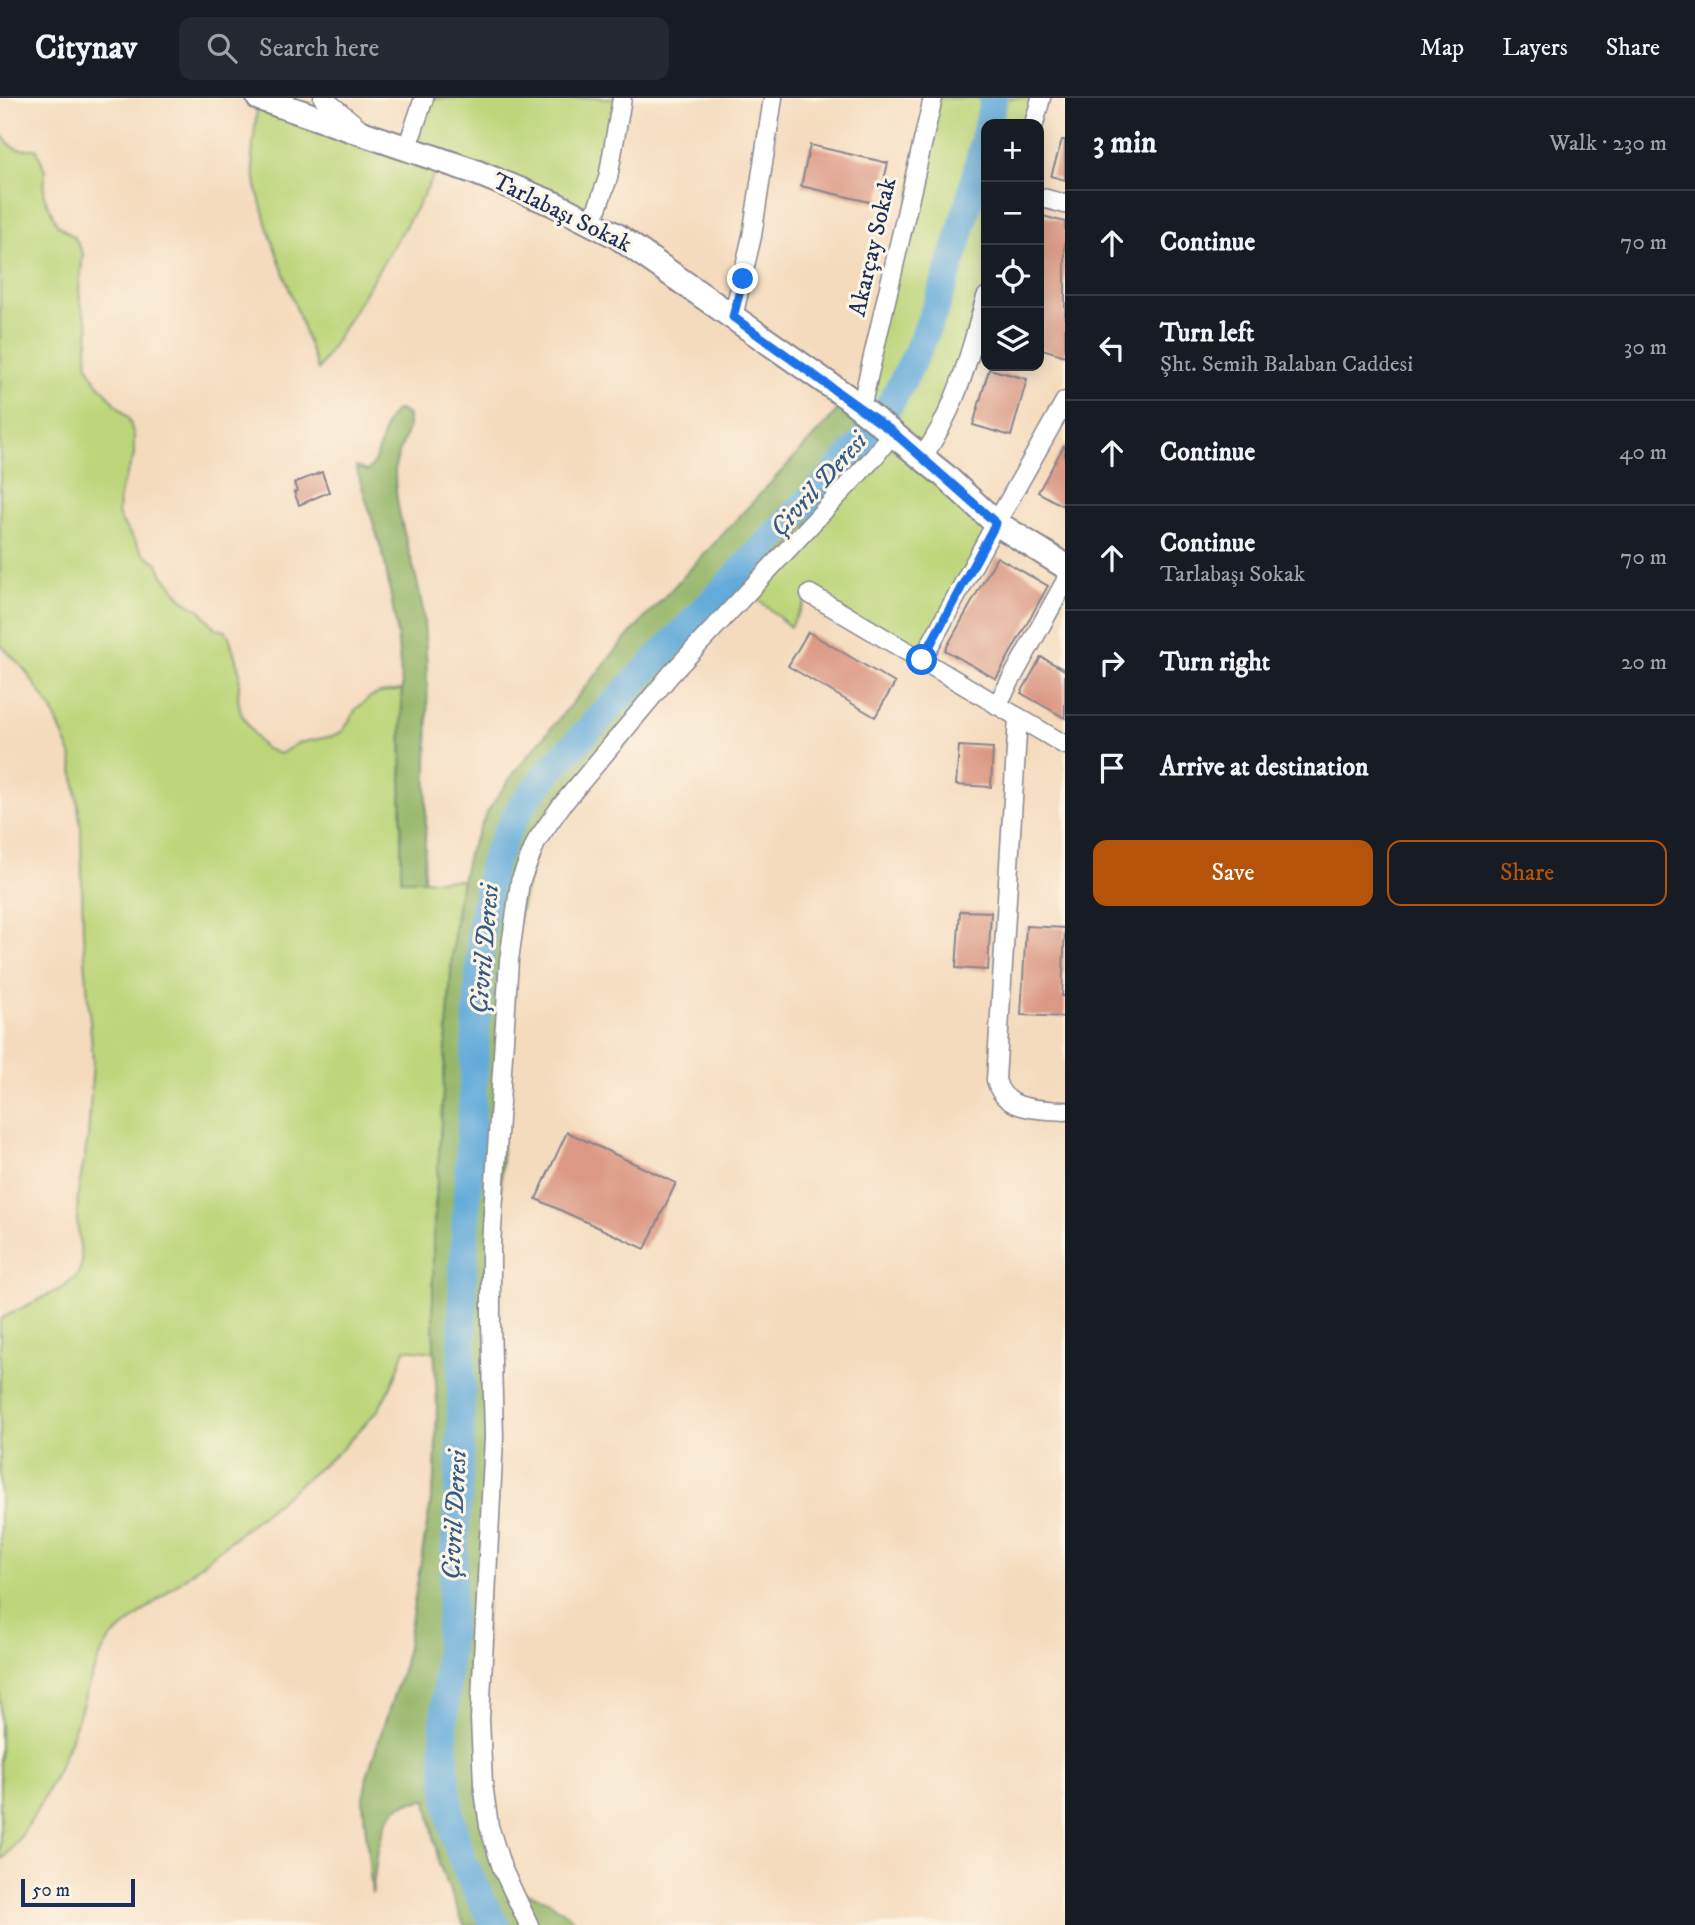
<!DOCTYPE html>
<meta charset="utf-8">
<style>
body{margin:0;font-family:"IM FELL DW Pica",serif;background:#242831;color:#f1f3f6}
.controls{position:absolute;right:21px;top:21px;display:grid;overflow:hidden;border-radius:14px;box-shadow:0 4px 18px #0003}
.controls button{width:63px;height:63px;display:grid;place-items:center;padding:0;border:0;border-bottom:2px solid #363941;background:#171b24;color:#f1f3f6;font:35px sans-serif}
.scale{position:absolute;left:21px;bottom:18px;width:114px;box-sizing:border-box;padding-left:7px;border:4px solid #1b2f5e;border-top:0;font-size:19px;line-height:24px;white-space:nowrap;color:#1b2f5e;-webkit-text-stroke:5px #fcf5e5;paint-order:stroke}
.stop{position:absolute;width:21px;height:21px;margin:-16px;border:5px solid #1a73e8;border-radius:50%;background:#fff}
.stop.end{background:#1a73e8;border-color:#fff;box-shadow:0 2px 7px #0008}
.list{margin:0;padding:0;list-style:none}
h2{display:flex;justify-content:space-between;align-items:center;height:91px;margin:0;padding:0 28px;font-size:30px}
h2 small{font-size:23px;font-weight:400;color:#9ea1a6}
.list li{display:grid;grid-template-columns:46px 1fr auto;gap:21px;align-items:center;box-sizing:border-box;height:105px;padding:0 28px;border-top:2px solid #363941}
.list b{display:block;font-size:26px;white-space:nowrap}
.list p{margin:0;font-size:23px;white-space:nowrap;color:#9ea1a6}
.list em{font-size:23px;font-style:normal;color:#9ea1a6}
.actions{display:flex;gap:14px;padding:21px 28px}
.actions a{flex:1;padding:16px 0;border:2px solid #b45309;border-radius:14px;text-align:center;font-size:24px;color:#b45309}
.actions .main{background:#b45309;color:#fff}
.icon{flex:none;width:38px;height:38px;fill:none;stroke:currentColor;stroke-width:2;stroke-linecap:round;stroke-linejoin:round}
.map{position:relative;flex:none;width:1065px;height:1827px;overflow:hidden}
header{display:flex;align-items:center;gap:42px;box-sizing:border-box;height:98px;padding:0 35px;background:#171b24;border-bottom:2px solid #363941}
header strong{font-size:33px}
nav{display:flex;gap:38px;margin-inline-start:auto;font-size:24px}
.search{width:490px;height:63px;background:#242831;display:flex;align-items:center;gap:18px;box-sizing:border-box;padding:0 24px;border-radius:14px;color:#9ea1a6;font-size:26px}
main{display:flex}
aside{flex:1;background:#171b24}
.map>svg:first-child{display:block}
.green{fill:#bdd67b;stroke:#6c826c;stroke-width:2}
.forest{fill:#96b76b;stroke:#587364;stroke-width:2}
.lines{fill:none;stroke-linecap:round;stroke-linejoin:round}
.river{stroke:#63abda;stroke-width:28}
.building{fill:#db9884}
.street-casing{stroke:#88858e;stroke-width:21}
.secondary-casing{stroke:#88858e;stroke-width:28}
.street{stroke:#fff;stroke-width:18}
.secondary{stroke:#fff;stroke-width:24}
.route{stroke:#1a73e8;stroke-width:9}
.labels{text-anchor:middle;dominant-baseline:central;stroke-width:6;stroke-linejoin:round;paint-order:stroke}
.street-label{font-size:24px;fill:#1b2f5e;stroke:#fcf5e5}
.water-label{font-size:26px;font-style:italic;fill:#345a89;stroke:#fcf5e5}
</style>
<header>
<strong>Citynav</strong>
<div class="search"><svg class="icon" aria-label="search" viewBox="0 0 24 24"><circle cx="10" cy="10" r="6"/><path d="M15 15l6 6"/></svg>Search here</div>
<nav><a>Map</a><a>Layers</a><a>Share</a></nav>
</header>
<main>
<div class="map">
<svg width="1065" height="1827" viewBox="0 0 1065 1827">
<rect width="100%" height="100%" fill="#fcf5e5"/>
<filter id="ink" filterUnits="userSpaceOnUse"><feTurbulence type="fractalNoise" baseFrequency=".0143" numOctaves="2"/><feDisplacementMap in="SourceGraphic" scale="14" xChannelSelector="R" yChannelSelector="G"/><feConvolveMatrix kernelMatrix="1 2 1 2 8 2 1 2 1" color-interpolation-filters="sRGB"/></filter>
<filter id="wash" filterUnits="userSpaceOnUse"><feTurbulence type="fractalNoise" baseFrequency=".00686" numOctaves="4" result="noise"/><feDisplacementMap in="SourceGraphic" scale="28" xChannelSelector="R" yChannelSelector="G"/><feGaussianBlur stdDeviation="1.57" result="paint"/><feColorMatrix in="noise" values="0 0 0 0 0 0 0 0 0 0 0 0 0 0 0 0 0 1.4 0 .05"/><feComposite in="paint" operator="in"/></filter>
<g filter="url(#wash)">
<rect width="100%" height="100%" fill="#f5dbbe"/>
<g class="green">
<path d="M 258,0 L 406,50 L 424,0 L 622,0 L 592,125 L 442,62 L 418,107 L 318,272 L 267,128 L 256,88 L 252,59 Z"/>
<path d="M 933,0 L 1041,0 L 1034,26 L 986,26 L 986,199 L 923,359 L 996,425 L 922,562 L 810,497 L 790,529 L 749,493 L 861,310 Z"/>
<path d="M 0,36 C 6,41 11,50 19,51 C 26,52 30,49 37,52 L 45,73 L 44,98 L 57,126 L 75,140 L 83,156 L 79,192 L 81,207 L 89,229 L 87,251 L 88,269 L 96,283 L 129,321 L 134,338 L 134,358 L 122,388 L 119,403 L 118,415 L 121,423 L 143,455 L 158,465 L 163,478 L 172,487 L 181,500 L 201,513 L 215,530 L 226,533 L 229,538 L 240,575 L 238,601 L 241,615 L 259,644 L 266,651 L 280,656 L 298,645 L 333,638 L 343,633 L 356,611 L 370,599 L 380,595 L 402,592 L 401,782 L 462,782 L 455,821 L 433,1144 L 434,1254 L 405,1251 L 395,1280 L 378,1312 L 341,1352 L 110,1541 C 93,1567 86,1597 76,1626 C 61,1670 32,1730 0,1764 L 0,1221 L 64,1189 L 77,1178 L 82,1165 L 77,1122 L 78,1095 L 88,1040 L 93,963 L 83,835 L 81,730 L 71,656 L 52,612 L 25,572 L 0,546 Z"/>
</g>
<g class="forest">
<path d="M 847,299 L 893,334 L 671,576 L 537,742 L 509,862 L 481,1655 L 513,1795 C 541,1793 559,1810 580,1827 L 464,1827 L 439,1766 L 427,1702 C 419,1703 407,1704 400,1708 C 377,1721 376,1773 372,1796 L 363,1705 L 367,1678 L 404,1566 L 435,1378 L 437,1307 L 433,1225 L 433,1144 L 452,858 L 458,801 L 468,756 L 487,714 L 516,672 L 628,538 L 830,321 Z"/>
<path d="M 399,312 L 407,316 C 414,331 395,354 395,372 C 394,424 420,473 424,524 C 431,610 426,697 424,782 L 401,782 L 402,587 L 396,527 L 384,460 L 356,369 L 367,373 C 385,359 379,318 399,312 Z"/>
</g>
<g class="lines">
<g class="river">
<path d="M 988,26 L 994,0"/>
<path d="M 495,1827 C 480,1799 463,1770 455,1738 C 446,1701 444,1664 444,1626 L 460,1360 L 463,1174 L 482,823 L 494,762 L 507,734 L 522,707 L 550,672 L 827,383 C 850,358 874,333 891,304 C 940,220 965,126 986,32"/>
</g>
</g>
<g id="blocks">
<g class="building">
<path d="M 1062,42 L 1065,42 L 1065,82 L 1051,78 Z"/>
<path d="M 810,47 L 888,65 L 878,106 L 801,88 Z"/>
<path d="M 1039,117 L 1065,124 L 1065,258 L 1039,250 Z"/>
<path d="M 989,271 L 1027,281 L 1011,338 L 973,327 Z"/>
<path d="M 1065,346 L 1065,409 L 1038,394 Z"/>
<path d="M 322,374 L 329,394 L 299,407 L 294,394 L 297,393 L 294,385 Z"/>
<path d="M 997,459 L 1048,488 L 996,581 L 945,552 Z"/>
<path d="M 808,534 L 895,585 L 875,619 L 788,568 Z"/>
<path d="M 1041,559 L 1065,572 L 1065,620 L 1021,595 Z"/>
<path d="M 959,648 L 993,650 L 991,689 L 956,687 Z"/>
<path d="M 960,813 L 991,814 L 988,872 L 956,870 Z"/>
<path d="M 1026,828 L 1065,830 L 1062,898 L 1065,898 L 1065,919 L 1021,917 Z"/>
<path d="M 567,1034 L 676,1085 L 645,1151 L 536,1101 Z"/>
</g>
</g>
</g>
<g filter="url(#ink)">
<use href="#blocks" fill-opacity="0" stroke="#88858e" stroke-width="2"/>
<g class="lines">
<defs>
<g id="street">
<path d="M 323,0 L 358,29"/>
<path d="M 1034,26 L 1041,0"/>
<path d="M 407,50 L 424,0"/>
<path d="M 1039,99 L 1065,106"/>
<path d="M 592,125 L 608,80 L 622,0"/>
<path d="M 733,219 L 752,138 L 773,0"/>
<path d="M 861,310 L 933,0"/>
<path d="M 922,359 C 957,312 970,254 986,199"/>
<path d="M 1003,413 L 1065,303"/>
<path d="M 810,496 L 1065,647"/>
<path d="M 922,562 L 996,425"/>
<path d="M 997,607 L 1065,484"/>
<path d="M 1018,619 L 996,982 C 1004,1014 1039,1011 1065,1013"/>
<path d="M 529,1827 L 502,1770 L 489,1728 L 483,1686 L 480,1621 L 494,1339 L 491,1223 L 491,1147 L 509,862 L 520,784 L 537,742 L 561,708 L 671,576 L 875,358 L 893,334"/>
</g>
<path id="secondary" d="M 259,0 L 473,73 L 554,106 L 617,138 L 847,299 L 945,378 L 996,425 L 1065,468"/>
</defs>
<use href="#street" class="street-casing"/>
<use href="#secondary" class="secondary-casing"/>
<use href="#street" class="street"/>
<use href="#secondary" class="secondary"/>
</g>
</g>
<g class="lines" filter="url(#ink)">
<path class="route" d="M 743,181 L 733,219 L 893,334 L 996,425 L 922,562"/>
</g>
<g class="labels">
<g class="street-label">
<text transform="translate(562 115) rotate(26)">Tarlabaşı Sokak</text>
<text transform="translate(873 149) rotate(-77)">Akarçay Sokak</text>
</g>
<g class="water-label">
<text transform="translate(819 387) rotate(-48)">Çivril Deresi</text>
<text transform="translate(485 851) rotate(-85)">Çivril Deresi</text>
<text transform="translate(455 1417) rotate(-87)">Çivril Deresi</text>
</g>
</g>
</svg>
<div class="controls">
<button>+</button>
<button>−</button>
<button><svg class="icon" aria-label="locate" viewBox="0 0 24 24"><circle cx="12" cy="12" r="6"/><path d="M12 2v4M12 18v4M2 12h4M18 12h4"/></svg></button>
<button><svg class="icon" aria-label="layers" viewBox="0 0 24 24"><path d="M12 4l9 5-9 5-9-5zM3 14l9 5 9-5"/></svg></button>
</div>
<div class="scale">50 m</div>
<div class="stop" style="left:922px;top:562px"></div>
<div class="stop end" style="left:743px;top:181px"></div>
</div>
<aside>
<h2>3 min<small>Walk · 230 m</small></h2>
<ul class="list">
<li><svg class="icon" aria-label="ahead" viewBox="0 0 24 24"><path d="M12 20V5M6 11l6-6 6 6"/></svg><div><b>Continue</b></div><em>70 m</em></li>
<li><svg class="icon" aria-label="left" viewBox="0 0 24 24"><path d="M17 20v-9H6M10 6l-5 5 5 5"/></svg><div><b>Turn left</b><p>Şht. Semih Balaban Caddesi</p></div><em>30 m</em></li>
<li><svg class="icon" aria-label="ahead" viewBox="0 0 24 24"><path d="M12 20V5M6 11l6-6 6 6"/></svg><div><b>Continue</b></div><em>40 m</em></li>
<li><svg class="icon" aria-label="ahead" viewBox="0 0 24 24"><path d="M12 20V5M6 11l6-6 6 6"/></svg><div><b>Continue</b><p>Tarlabaşı Sokak</p></div><em>70 m</em></li>
<li><svg class="icon" aria-label="right" viewBox="0 0 24 24"><path d="M7 20v-9h11M14 6l5 5-5 5"/></svg><div><b>Turn right</b></div><em>20 m</em></li>
<li><svg class="icon" aria-label="arrive" viewBox="0 0 24 24"><path d="M6 21V4h12l-3 4 3 4H6"/></svg><div><b>Arrive at destination</b></div></li>
</ul>
<div class="actions"><a class="main">Save</a><a>Share</a></div>
</aside>
</main>
